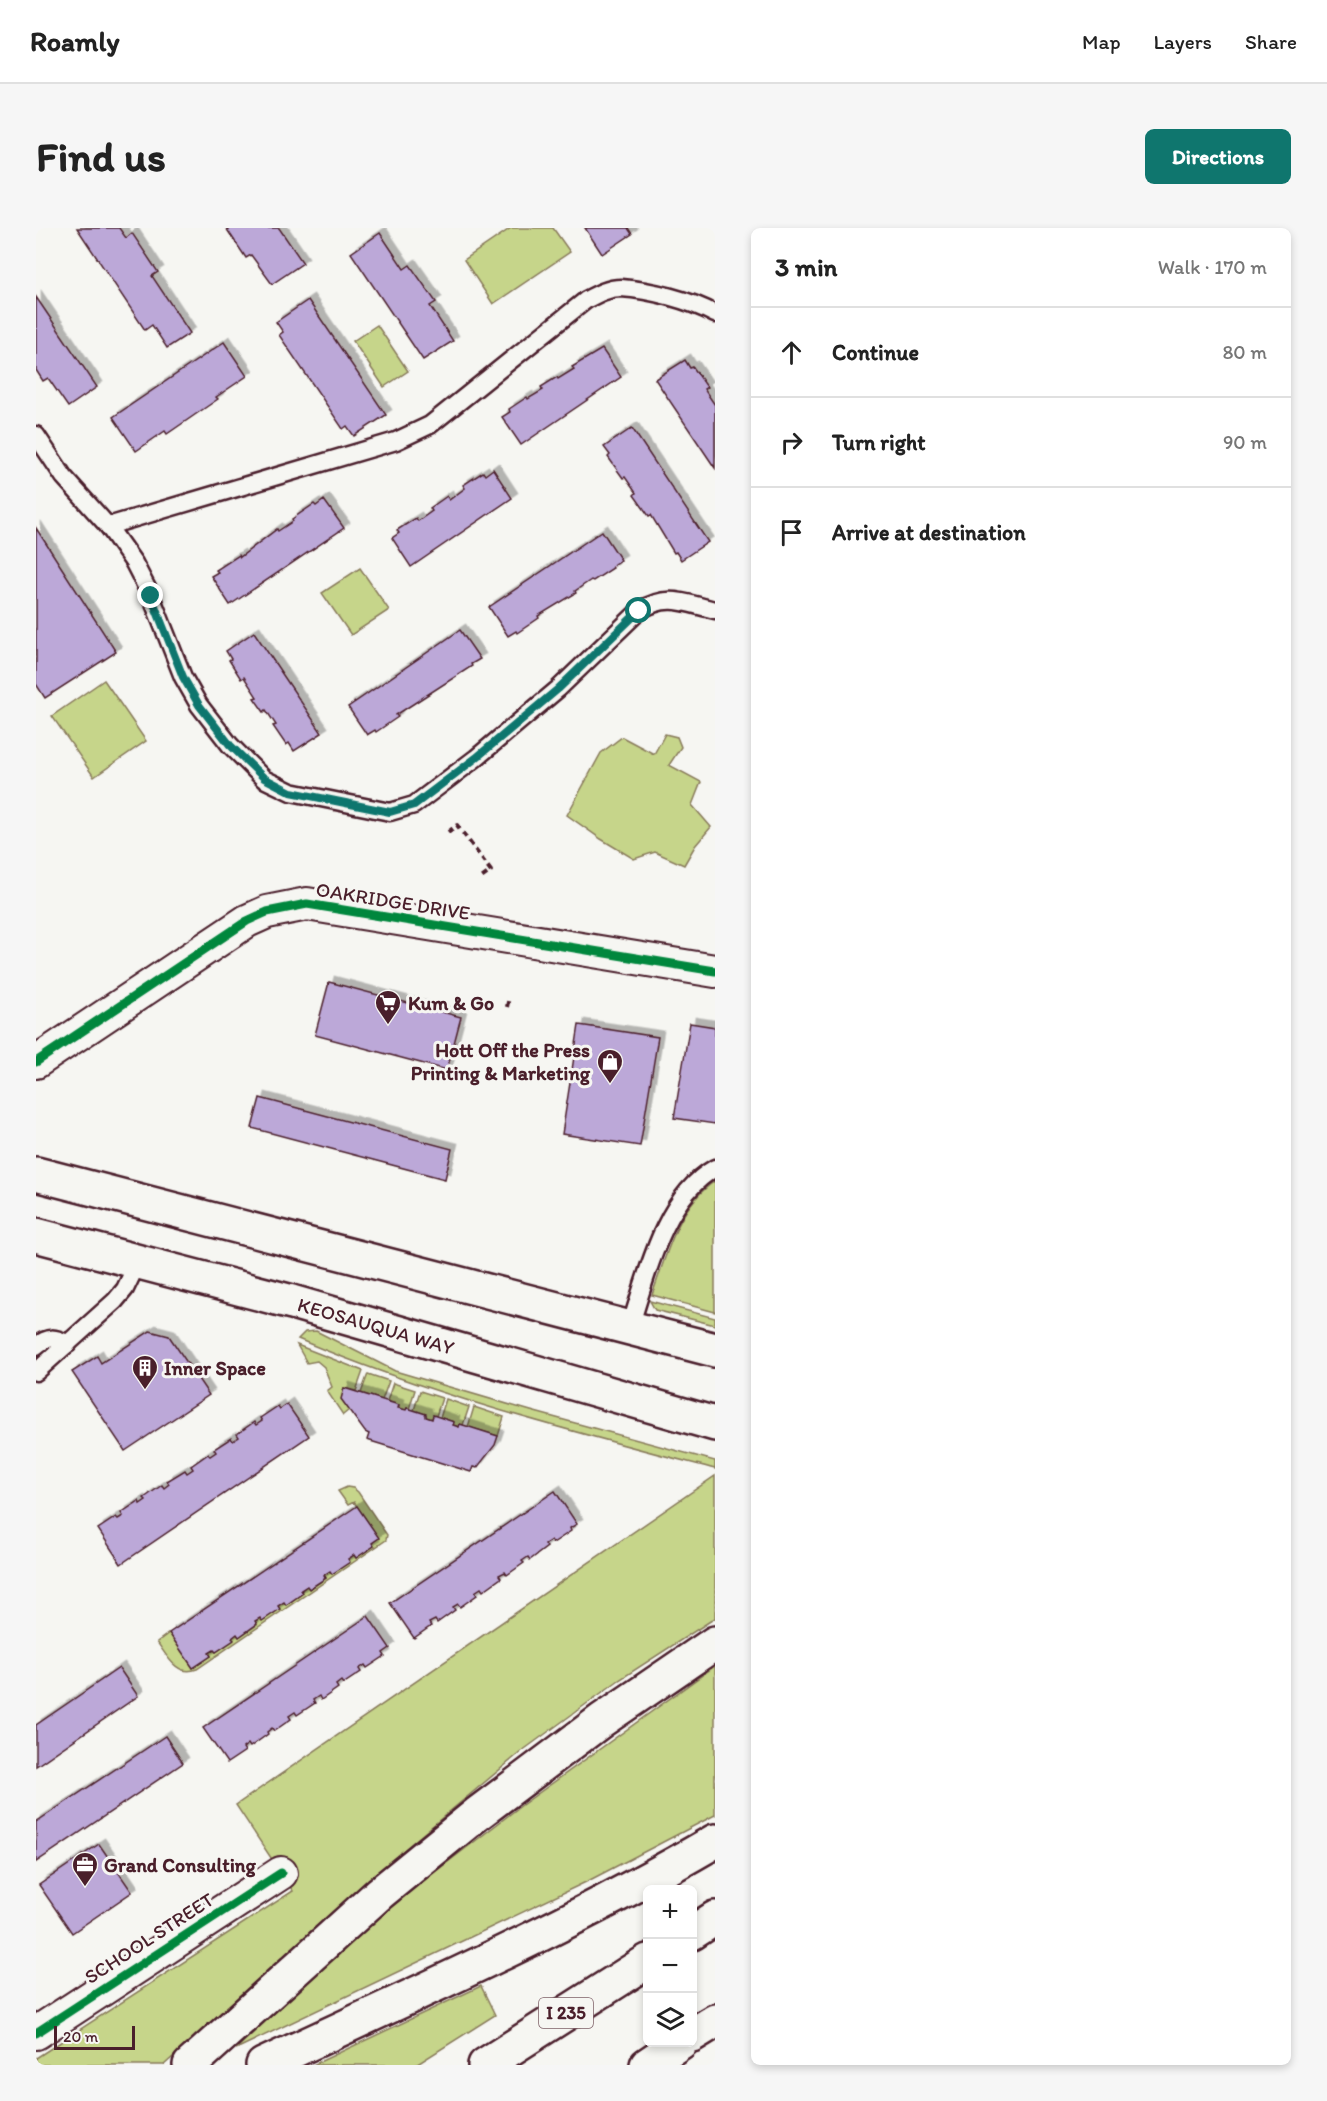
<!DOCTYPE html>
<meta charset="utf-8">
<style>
body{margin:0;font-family:Itim,sans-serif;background:#f6f6f6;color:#222}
.controls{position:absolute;right:18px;bottom:18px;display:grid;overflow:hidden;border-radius:9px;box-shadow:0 3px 9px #0003}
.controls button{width:54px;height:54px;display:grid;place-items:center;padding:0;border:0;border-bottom:2px solid #e0e0e0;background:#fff;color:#222;font:30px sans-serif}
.scale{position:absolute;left:18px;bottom:15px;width:81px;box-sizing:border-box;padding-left:6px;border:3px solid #4a1f2b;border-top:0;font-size:16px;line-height:21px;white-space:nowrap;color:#4a1f2b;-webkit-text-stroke:4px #f6f6f2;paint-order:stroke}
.stop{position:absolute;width:18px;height:18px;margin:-14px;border:4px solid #0f766e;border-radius:50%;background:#fff}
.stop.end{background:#0f766e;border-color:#fff;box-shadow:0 2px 6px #0008}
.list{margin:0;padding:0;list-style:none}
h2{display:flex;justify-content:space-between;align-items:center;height:78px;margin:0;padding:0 24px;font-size:26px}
h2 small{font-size:20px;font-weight:400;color:#767676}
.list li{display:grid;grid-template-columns:39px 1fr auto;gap:18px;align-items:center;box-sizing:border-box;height:90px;padding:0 24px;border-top:2px solid #e0e0e0}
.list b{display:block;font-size:22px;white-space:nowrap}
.list em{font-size:20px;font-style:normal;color:#767676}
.icon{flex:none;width:33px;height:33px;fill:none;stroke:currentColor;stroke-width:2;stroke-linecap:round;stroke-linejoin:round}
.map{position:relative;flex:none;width:679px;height:1837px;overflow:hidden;border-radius:9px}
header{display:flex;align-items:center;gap:36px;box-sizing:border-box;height:84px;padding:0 30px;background:#fff;border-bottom:2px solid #e0e0e0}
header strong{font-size:28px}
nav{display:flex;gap:33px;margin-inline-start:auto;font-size:21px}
.intro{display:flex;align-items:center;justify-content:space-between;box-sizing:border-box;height:144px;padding:0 36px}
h1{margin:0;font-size:42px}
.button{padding:15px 27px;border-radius:9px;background:#0f766e;color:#fff;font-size:21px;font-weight:700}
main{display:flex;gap:36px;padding:0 36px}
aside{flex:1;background:#fff;border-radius:9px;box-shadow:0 3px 9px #0003}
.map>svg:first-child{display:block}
.green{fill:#c6d58a;stroke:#887a5a;stroke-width:1.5}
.building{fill:#bca8d8;stroke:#4a1f2b;stroke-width:1.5;filter:url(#shadow)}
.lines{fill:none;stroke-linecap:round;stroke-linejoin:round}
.service-casing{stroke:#4a1f2b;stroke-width:21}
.minor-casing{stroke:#4a1f2b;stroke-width:36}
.secondary-casing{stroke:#4a1f2b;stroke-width:38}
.motorway-casing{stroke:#4a1f2b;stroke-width:38}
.path{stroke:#4a1f2b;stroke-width:4;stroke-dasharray:6 4.5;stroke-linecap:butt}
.service{stroke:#f6f6f2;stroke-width:16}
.minor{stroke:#f6f6f2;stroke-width:32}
.secondary{stroke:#f6f6f2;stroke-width:33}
.motorway{stroke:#f6f6f2;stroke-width:33}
.cycleway-casing{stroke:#f6f6f2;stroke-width:13}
.cycleway{stroke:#00873e;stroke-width:9}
.route{stroke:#0f766e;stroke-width:8}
.labels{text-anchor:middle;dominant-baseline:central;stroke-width:6;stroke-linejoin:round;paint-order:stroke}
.shield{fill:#f6f6f2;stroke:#7e6067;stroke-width:1.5}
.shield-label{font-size:18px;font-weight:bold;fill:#4a1f2b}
.street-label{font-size:20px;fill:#4a1f2b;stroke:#f6f6f2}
.poi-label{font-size:20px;font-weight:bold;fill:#4a1f2b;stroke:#f6f6f2;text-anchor:start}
</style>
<header>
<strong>Roamly</strong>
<nav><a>Map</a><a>Layers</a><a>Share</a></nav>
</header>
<div class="intro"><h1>Find us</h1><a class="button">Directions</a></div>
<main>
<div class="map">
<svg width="679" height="1837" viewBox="0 0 679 1837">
<defs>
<filter id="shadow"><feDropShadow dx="5.5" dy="-5.5" stdDeviation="0" flood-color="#0004"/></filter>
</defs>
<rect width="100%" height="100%" fill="#f6f6f2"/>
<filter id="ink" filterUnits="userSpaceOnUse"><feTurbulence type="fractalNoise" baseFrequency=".0167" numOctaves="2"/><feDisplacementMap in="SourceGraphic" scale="12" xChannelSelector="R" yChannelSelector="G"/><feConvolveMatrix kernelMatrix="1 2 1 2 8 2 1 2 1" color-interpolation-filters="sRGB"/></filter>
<g filter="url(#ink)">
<g class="green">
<path d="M 475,0 L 517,0 L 534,24 L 457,76 L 428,32 Z"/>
<path d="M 341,97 L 372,143 L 348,159 L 317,113 Z"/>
<path d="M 324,340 L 353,382 L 315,407 L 286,365 Z"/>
<path d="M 68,452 L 110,513 L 58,549 L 16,488 Z"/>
<path d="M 629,506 L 641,509 L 645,519 L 633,537 L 665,554 L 656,577 L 675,599 L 659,618 L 648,637 L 619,624 L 598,631 L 565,611 L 531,587 L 565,525 L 586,509 L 618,526 Z"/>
<path d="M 679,953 L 679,1084 L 616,1067 C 631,1026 641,979 679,953 Z"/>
<path d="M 614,1073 L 679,1090 L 679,1097 L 619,1082 Z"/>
<path d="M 280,1103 L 359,1143 L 495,1183 L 679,1233 L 679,1241 C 538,1204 396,1168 262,1111 L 269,1104 Z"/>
<path d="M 261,1117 L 327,1143 L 320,1163 L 308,1160 L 313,1182 L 307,1187 L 291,1163 L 296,1159 L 288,1139 L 281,1133 L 271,1135 Z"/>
<path d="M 332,1146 L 353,1153 L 346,1172 L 325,1165 Z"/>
<path d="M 357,1155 L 379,1162 L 373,1181 L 371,1180 L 370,1182 L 362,1180 L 363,1177 L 351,1173 Z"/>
<path d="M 384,1163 L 406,1170 L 400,1188 L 397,1187 L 396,1191 L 390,1189 L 390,1186 L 378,1182 Z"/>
<path d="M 410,1171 L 433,1179 L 427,1197 L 423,1199 L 417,1197 L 418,1194 L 404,1190 Z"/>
<path d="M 438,1179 L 468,1189 L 462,1208 L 432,1199 Z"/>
<path d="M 679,1248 L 679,1390 L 583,1452 L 486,1523 L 370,1620 L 128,1837 L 0,1837 L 0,1830 L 257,1663 L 200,1577 Z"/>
<path d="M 311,1259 L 317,1260 L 322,1264 L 351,1307 L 350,1312 L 161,1441 C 141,1449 131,1428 121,1414 L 133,1405 L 157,1440 L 175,1428 L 173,1425 L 178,1422 L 180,1424 L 197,1413 L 196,1410 L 201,1406 L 203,1409 L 221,1397 L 219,1393 L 248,1374 L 250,1377 L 267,1365 L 266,1362 L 271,1358 L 274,1361 L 290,1350 L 288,1347 L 294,1343 L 296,1346 L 318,1327 L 320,1330 L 342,1310 L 318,1274 L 312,1277 L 302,1263 Z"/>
<path d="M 679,1438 L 679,1587 L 552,1653 L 200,1821 L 343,1687 L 486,1577 Z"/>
<path d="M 445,1758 L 459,1787 L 380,1837 L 277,1837 Z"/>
</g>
<g class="building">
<path d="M 41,0 L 83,0 L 90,10 L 96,5 L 122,44 L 116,48 L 154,105 L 131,120 L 116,97 L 109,102 Z"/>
<path d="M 190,0 L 243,0 L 267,35 L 236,56 L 215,27 L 210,30 Z"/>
<path d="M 549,0 L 592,0 L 596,6 L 566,26 Z"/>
<path d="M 344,5 L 368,41 L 374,37 L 400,74 L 394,78 L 417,113 L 387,132 L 315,25 Z"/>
<path d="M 0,69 L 61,159 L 32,179 L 12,150 L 7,153 L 0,142 Z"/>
<path d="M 272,72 L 350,187 L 318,208 L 311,198 L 307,201 L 243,107 L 247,104 L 240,94 Z"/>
<path d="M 188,114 L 211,148 L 180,169 L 182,171 L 131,206 L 129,203 L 100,223 L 77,189 Z"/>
<path d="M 566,121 L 585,149 L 485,217 L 466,189 L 474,184 L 473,181 L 491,169 L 492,171 L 507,162 L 505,159 L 521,149 L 522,151 L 538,141 L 536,139 Z"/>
<path d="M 649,132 L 654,140 L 657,139 L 671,159 L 668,161 L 679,177 L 679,240 L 619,151 Z"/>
<path d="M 596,200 L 672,314 L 645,332 L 640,324 L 638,325 L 615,287 L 613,288 L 598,267 L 600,265 L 589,249 L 587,250 L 572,229 L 574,227 L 568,219 Z"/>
<path d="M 457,241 L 476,270 L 375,339 L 356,310 L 363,305 L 361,302 L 380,290 L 382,293 L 396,283 L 394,280 L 411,268 L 413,272 L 429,260 L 427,257 L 447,244 L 449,247 Z"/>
<path d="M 288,272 L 308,300 L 194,377 L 175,348 L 182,344 L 180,342 L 203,327 L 204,329 L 241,301 L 242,303 L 257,293 L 256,291 L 278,276 L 280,278 Z"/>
<path d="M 0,300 L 80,424 L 9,470 L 0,456 Z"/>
<path d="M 566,303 L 585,332 L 576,338 L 577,340 L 557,353 L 555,352 L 539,363 L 540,365 L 502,388 L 503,390 L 481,405 L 480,403 L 472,408 L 453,379 Z"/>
<path d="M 424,402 L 444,431 L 435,436 L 436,438 L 360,487 L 362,489 L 340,504 L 339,502 L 331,507 L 312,479 Z"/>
<path d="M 218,404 L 286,505 L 258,523 L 253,515 L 250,517 L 237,498 L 240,497 L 230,482 L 228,484 L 218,470 L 221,469 L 208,449 L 205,451 L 193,432 L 195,431 L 190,423 Z"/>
<path d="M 293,754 L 425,789 L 411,842 L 279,807 Z"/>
<path d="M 654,795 L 679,799 L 679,896 L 638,890 Z"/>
<path d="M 543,797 L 622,809 L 604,918 L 526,906 Z"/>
<path d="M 224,870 L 416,921 L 409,951 L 216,900 Z"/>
<path d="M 114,1103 L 133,1108 L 173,1167 L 89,1223 L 36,1144 L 61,1128 L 65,1135 Z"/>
<path d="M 308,1160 L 363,1177 L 362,1180 L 370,1182 L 371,1180 L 390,1186 L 390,1189 L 396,1191 L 397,1187 L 418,1194 L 417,1197 L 423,1199 L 424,1196 L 462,1208 L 459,1217 L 441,1240 L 437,1239 L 435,1244 L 331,1212 L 333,1206 L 329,1204 L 305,1171 Z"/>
<path d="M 251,1176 L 273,1208 L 85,1336 L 62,1301 L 80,1289 L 82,1291 L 87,1288 L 85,1285 L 103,1273 L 104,1276 L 110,1272 L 108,1270 L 126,1257 L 128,1260 L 133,1256 L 131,1253 L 149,1242 L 151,1245 L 157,1241 L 155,1238 L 172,1226 L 174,1228 L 180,1224 L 178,1221 L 195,1210 L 197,1213 L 203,1209 L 201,1206 L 218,1194 L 220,1197 L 226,1193 L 224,1190 L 242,1178 L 244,1181 Z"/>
<path d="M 519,1263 L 541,1296 L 534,1300 L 535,1303 L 517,1315 L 515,1312 L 509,1316 L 511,1319 L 494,1332 L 492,1329 L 486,1333 L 488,1335 L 471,1347 L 469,1344 L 463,1347 L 465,1350 L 447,1363 L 445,1360 L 439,1364 L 441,1367 L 424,1379 L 422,1376 L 417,1379 L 419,1382 L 401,1395 L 399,1392 L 393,1395 L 395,1398 L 378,1410 L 354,1375 Z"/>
<path d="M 321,1278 L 343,1310 L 336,1315 L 338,1318 L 320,1330 L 318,1327 L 312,1331 L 314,1334 L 296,1346 L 294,1343 L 288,1347 L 290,1350 L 273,1361 L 271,1358 L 265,1362 L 267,1365 L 250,1377 L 248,1374 L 242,1378 L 244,1381 L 226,1393 L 224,1390 L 219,1393 L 221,1396 L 203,1409 L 201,1406 L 196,1410 L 198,1412 L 180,1424 L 178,1422 L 173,1425 L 175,1428 L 157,1440 L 133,1405 Z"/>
<path d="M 332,1388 L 354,1420 L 347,1425 L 349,1428 L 331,1440 L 329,1437 L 323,1441 L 325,1444 L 307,1456 L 305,1453 L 300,1457 L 302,1460 L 285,1472 L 283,1468 L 277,1472 L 279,1475 L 261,1487 L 259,1484 L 253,1488 L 255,1491 L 238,1503 L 236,1500 L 231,1504 L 232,1506 L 214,1519 L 212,1516 L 207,1520 L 209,1523 L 191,1535 L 167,1500 Z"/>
<path d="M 83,1440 L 102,1468 L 0,1538 L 0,1497 Z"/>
<path d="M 129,1508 L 147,1535 L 0,1634 L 0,1594 Z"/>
<path d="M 63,1616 L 96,1664 L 36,1705 L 3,1657 Z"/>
</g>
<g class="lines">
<defs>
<g id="service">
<path d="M 0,207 L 28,249 L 72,298 L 98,335 L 115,368 L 147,449 L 163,477 L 194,517 L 228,551 L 255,564 L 354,584 L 378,577 L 440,530 L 522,461 L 603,383 C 632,365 648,375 679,382"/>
<path d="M 72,298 L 360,213 L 394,197 L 550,72 C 561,66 572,60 585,60 C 614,62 654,72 679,86"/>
<path d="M 594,1099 C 611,1046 628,969 679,940"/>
<path d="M 0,1118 C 12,1108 19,1109 32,1116"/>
<path d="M 0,1144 L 79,1073 L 89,1061 L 102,1034"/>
</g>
<g id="minor">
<path d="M 0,834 L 211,693 L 231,684 L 271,676 L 679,743"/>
<path d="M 0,1805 L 245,1645"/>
</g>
<g id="secondary">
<path d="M 0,946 L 679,1122"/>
<path d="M 0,1007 L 256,1074 L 679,1196"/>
</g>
<g id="motorway">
<path d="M 656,1705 L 679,1690"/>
<path d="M 656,1807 L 679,1793"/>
<path d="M 154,1837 L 344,1665 L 441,1586 L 566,1492 L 679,1415"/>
<path d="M 227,1837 C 379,1766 534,1698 679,1613"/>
<path d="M 449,1837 L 612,1733"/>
<path d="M 611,1837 L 645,1814"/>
</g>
</defs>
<use href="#service" class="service-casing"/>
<use href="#minor" class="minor-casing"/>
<use href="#secondary" class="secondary-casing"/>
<use href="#motorway" class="motorway-casing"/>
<g class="path">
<path d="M 412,604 L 421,597 L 455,643 L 444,651"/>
<path d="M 471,779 L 473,769"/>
<path d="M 431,818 L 442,821"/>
</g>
<use href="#service" class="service"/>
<use href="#minor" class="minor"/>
<use href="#secondary" class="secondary"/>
<use href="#motorway" class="motorway"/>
<defs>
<g id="cycleway">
<path d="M 0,834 L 211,693 L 231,684 L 271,676 L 679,743"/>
<path d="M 0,1805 L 245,1645"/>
</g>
</defs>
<use href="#cycleway" class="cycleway-casing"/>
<use href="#cycleway" class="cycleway"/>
</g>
</g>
<g class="lines" filter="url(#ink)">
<path class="route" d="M 115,368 L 147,449 L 163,477 L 194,517 L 228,550 L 255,564 L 354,584 L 378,577 L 440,530 L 522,461 L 603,383"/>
</g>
<defs>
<symbol id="supermarket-pin" viewBox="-11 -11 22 30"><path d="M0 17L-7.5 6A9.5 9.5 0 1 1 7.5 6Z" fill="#4a1f2b" stroke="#f6f6f2"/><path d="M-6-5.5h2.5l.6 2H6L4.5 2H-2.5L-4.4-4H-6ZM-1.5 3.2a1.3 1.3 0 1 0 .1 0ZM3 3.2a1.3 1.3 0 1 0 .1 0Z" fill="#fff"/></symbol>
<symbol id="shop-pin" viewBox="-11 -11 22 30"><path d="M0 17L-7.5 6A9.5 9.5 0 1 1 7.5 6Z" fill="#4a1f2b" stroke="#f6f6f2"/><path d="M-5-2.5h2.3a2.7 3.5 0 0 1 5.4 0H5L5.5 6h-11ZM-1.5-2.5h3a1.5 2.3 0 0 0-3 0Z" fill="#fff"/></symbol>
<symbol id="building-pin" viewBox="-11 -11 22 30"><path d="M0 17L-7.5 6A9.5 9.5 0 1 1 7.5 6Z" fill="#4a1f2b" stroke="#f6f6f2"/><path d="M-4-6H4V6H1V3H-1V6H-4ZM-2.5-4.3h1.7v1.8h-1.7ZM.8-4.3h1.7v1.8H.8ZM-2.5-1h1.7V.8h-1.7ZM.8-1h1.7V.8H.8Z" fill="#fff"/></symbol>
<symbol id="office-pin" viewBox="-11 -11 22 30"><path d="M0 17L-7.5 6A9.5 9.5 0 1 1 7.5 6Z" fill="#4a1f2b" stroke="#f6f6f2"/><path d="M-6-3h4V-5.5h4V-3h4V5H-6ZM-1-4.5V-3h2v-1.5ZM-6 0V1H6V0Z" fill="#fff"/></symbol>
</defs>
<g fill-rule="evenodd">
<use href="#supermarket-pin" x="337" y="760" width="30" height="40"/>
<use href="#shop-pin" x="559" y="819" width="30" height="40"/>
<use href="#building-pin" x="94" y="1125" width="30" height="40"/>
<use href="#office-pin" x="34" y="1622" width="30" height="40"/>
</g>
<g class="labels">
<rect class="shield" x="503" y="1770" width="54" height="30" rx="4.5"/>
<g class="shield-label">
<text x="530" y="1785">I 235</text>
</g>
<g class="street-label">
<text transform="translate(357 673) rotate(9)">OAKRIDGE DRIVE</text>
<text transform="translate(340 1098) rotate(16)">KEOSAUQUA WAY</text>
<text transform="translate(113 1710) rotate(-33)">SCHOOL STREET</text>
</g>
<g class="poi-label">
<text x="372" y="775">Kum &amp; Go</text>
<text x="554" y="822" text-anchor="end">Hott Off the Press<tspan x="554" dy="23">Printing &amp; Marketing</tspan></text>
<text x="128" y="1140">Inner Space</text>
<text x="68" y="1637">Grand Consulting</text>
</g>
</g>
</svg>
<div class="controls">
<button>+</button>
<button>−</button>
<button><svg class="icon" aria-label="layers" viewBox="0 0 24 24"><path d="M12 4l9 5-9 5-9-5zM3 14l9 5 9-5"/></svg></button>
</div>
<div class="scale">20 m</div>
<div class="stop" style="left:603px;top:383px"></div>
<div class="stop end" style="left:115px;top:368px"></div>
</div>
<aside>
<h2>3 min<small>Walk · 170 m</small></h2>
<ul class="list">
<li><svg class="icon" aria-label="ahead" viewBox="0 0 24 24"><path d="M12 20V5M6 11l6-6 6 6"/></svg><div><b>Continue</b></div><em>80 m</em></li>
<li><svg class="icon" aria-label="right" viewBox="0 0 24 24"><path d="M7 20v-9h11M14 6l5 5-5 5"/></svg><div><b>Turn right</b></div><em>90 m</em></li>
<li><svg class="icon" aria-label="arrive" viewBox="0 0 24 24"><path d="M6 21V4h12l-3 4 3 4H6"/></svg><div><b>Arrive at destination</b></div></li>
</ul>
</aside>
</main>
